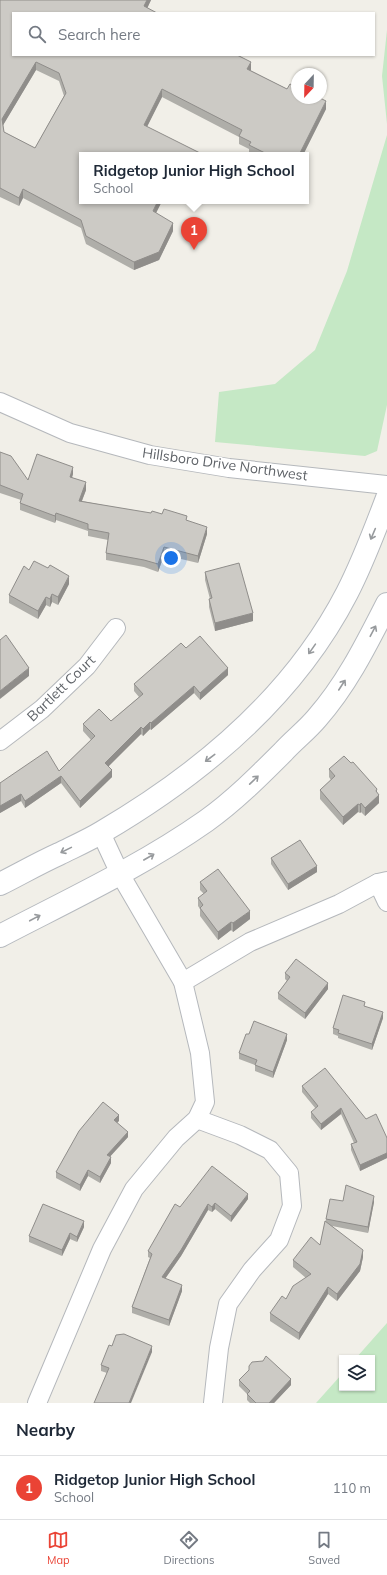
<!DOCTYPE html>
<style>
body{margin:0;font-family:Mulish,sans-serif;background:#f2f2f3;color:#1f2937}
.controls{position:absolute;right:12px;bottom:12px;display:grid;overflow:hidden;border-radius:0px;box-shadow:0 1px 3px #0004}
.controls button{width:36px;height:36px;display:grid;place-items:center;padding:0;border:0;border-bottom:1px solid #e0e1e3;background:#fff;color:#1f2937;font:20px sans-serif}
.compass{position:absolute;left:291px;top:68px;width:36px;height:36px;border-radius:50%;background:#fff;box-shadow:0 1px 3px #0004;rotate:202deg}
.you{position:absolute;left:171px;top:558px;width:14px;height:14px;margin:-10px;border:3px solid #fff;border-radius:50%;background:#1a73e8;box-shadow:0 0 0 6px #1a73e833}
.badge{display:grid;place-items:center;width:26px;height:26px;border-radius:50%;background:#ea4335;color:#fff;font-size:13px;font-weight:700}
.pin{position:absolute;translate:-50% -33px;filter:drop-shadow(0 1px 2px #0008)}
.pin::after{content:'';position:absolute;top:21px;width:14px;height:12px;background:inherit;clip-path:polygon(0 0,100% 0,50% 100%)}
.popup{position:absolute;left:79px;top:152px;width:230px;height:52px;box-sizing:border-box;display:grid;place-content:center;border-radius:0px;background:#fff;filter:drop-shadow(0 1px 3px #0005);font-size:13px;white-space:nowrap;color:#747a83}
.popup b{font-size:15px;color:#1f2937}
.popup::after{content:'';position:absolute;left:50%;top:100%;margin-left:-8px;border:8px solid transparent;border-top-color:#fff}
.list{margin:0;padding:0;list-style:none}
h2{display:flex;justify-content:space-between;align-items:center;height:52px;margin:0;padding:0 16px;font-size:17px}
h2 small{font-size:13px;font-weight:400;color:#747a83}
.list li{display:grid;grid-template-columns:26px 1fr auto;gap:12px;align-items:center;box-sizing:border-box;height:64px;padding:0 16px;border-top:1px solid #e0e1e3}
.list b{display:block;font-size:15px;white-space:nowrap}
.list p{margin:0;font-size:13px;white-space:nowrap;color:#747a83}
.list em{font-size:13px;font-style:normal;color:#747a83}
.icon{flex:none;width:22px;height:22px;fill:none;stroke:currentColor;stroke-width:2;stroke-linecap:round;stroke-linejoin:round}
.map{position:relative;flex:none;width:387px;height:1403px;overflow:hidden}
.search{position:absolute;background:#fff;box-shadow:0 1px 3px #0004;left:12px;right:12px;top:12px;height:44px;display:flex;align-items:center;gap:10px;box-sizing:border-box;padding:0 14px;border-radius:0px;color:#747a83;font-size:15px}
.sheet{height:116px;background:#fff}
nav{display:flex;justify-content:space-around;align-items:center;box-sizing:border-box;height:56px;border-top:1px solid #e0e1e3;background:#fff;font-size:11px;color:#747a83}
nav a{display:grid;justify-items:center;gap:2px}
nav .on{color:#ea4335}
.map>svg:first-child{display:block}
.green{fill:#c5e8c5}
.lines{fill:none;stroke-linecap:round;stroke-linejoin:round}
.minor-casing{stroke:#b5b8bc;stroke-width:20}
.secondary-casing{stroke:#b6babf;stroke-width:24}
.minor{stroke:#fff;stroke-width:18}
.secondary{stroke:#fff;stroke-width:22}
.wall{fill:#afaea9;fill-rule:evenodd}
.shaded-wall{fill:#8f8d8a}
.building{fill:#cccac5;stroke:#8f8d8a;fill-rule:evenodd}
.oneway{stroke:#979a9d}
.labels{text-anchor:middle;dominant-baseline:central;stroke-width:3;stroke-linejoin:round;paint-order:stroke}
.street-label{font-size:14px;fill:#5f6368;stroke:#fff}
</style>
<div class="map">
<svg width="387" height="1403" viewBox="0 0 387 1403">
<rect width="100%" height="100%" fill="#f1efe8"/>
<g class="green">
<path d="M 387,30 L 387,124 L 382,76 Z"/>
<path d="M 387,135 L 387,405 L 377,451 L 365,456 L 215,442 L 219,392 L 275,384 L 315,350 L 347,271 Z"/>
<path d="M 387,1323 L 387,1403 L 316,1403 L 342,1374 L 342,1388 L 372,1388 L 372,1358 L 356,1358 Z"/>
</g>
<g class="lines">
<defs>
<g id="minor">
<path d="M 0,402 L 70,433 L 150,455 L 229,468 L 387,485"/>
<path d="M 0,741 L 42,709 L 87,666 L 116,628"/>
<path d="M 378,883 L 387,902"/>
<path d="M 183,982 L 250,942 L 339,904 L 378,883 L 387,881"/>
<path d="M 197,1119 L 240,1135 L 270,1150 L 289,1173 L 292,1206 L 279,1240 L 252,1270 L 228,1304 L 219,1348 L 213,1403"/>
<path d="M 37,1403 L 102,1249 L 134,1189 L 176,1138 L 197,1119 L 205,1102 L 200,1053 L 183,982 L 120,874 L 101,833"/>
</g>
<g id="secondary">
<path d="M 0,884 C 20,874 39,863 59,854 C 73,847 89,840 102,832 C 201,774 294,696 347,593 C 363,562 375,530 387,498"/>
<path d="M 0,936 C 69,900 142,866 206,821 C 234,801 259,776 283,752 C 294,740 307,730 317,718 C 347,684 367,643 387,604"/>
</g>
</defs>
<use href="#minor" class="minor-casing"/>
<use href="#secondary" class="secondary-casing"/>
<use href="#minor" class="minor"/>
<use href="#secondary" class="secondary"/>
</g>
<g class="wall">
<path d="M 0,0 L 151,0 L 147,8 L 251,70 L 250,70 L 326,109 L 303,155 L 252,155 L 249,153 L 249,149 L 239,144 L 239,137 L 162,97 L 147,126 L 82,155 L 162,201 L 156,213 L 173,231 L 159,260 L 134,270 L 86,244 L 81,228 L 23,198 L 19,206 L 0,197 ZM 36,70 L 59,81 L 64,96 L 35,148 L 4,132 L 3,125 Z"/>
<path d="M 0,452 L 28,480 L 73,474 L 72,477 L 86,490 L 82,501 L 187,521 L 207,534 L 198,563 L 164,555 L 158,572 L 144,567 L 106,560 L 106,553 L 108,540 L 88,536 L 88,531 L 56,520 L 55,523 L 20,510 L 20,503 L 21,500 L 0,493 Z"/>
<path d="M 29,570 L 69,584 L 58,605 L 52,602 L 50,607 L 46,605 L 38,619 L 9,603 L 9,595 Z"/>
<path d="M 205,572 L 253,621 L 215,631 L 209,607 L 209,599 L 210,599 L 205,580 Z"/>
<path d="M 186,648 L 228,675 L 200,700 L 194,693 L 151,730 L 150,729 L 143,736 L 141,734 L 108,766 L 112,777 L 80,808 L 61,783 L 25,808 L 21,801 L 0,813 L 0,783 L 59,771 L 91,740 L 83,731 L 83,724 L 111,721 L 139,697 L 134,691 L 134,684 Z"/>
<path d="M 329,769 L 377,793 L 379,803 L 365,816 L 361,812 L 360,813 L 358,812 L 343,825 L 320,799 L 320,790 L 331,780 L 329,777 Z"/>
<path d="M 271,858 L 317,872 L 288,890 L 271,864 Z"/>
<path d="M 200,882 L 250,919 L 233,932 L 231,930 L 218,940 L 200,916 L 200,909 L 198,906 L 198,898 L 204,894 L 200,890 Z"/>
<path d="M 285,973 L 328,989 L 305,1019 L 278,999 L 278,993 L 287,981 L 285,979 Z"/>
<path d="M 365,1006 L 383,1018 L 372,1050 L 338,1038 L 338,1036 L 333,1034 L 333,1028 Z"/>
<path d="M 249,1034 L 287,1040 L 273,1078 L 255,1071 L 255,1065 L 239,1059 L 239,1053 Z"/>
<path d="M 302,1086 L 366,1119 L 387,1138 L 387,1158 L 360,1171 L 351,1150 L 351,1144 L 354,1143 L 341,1114 L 321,1130 L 311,1118 L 311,1112 L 316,1109 L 302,1092 Z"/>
<path d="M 119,1121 L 117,1123 L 128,1137 L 110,1156 L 111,1163 L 100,1183 L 88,1176 L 80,1191 L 56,1178 L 56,1172 Z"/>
<path d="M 248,1199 L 231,1222 L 215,1209 L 212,1212 L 208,1210 L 181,1256 L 165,1279 L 182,1291 L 169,1326 L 132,1313 L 132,1307 L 150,1258 L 148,1257 L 148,1251 L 180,1207 Z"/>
<path d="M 343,1201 L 374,1202 L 368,1233 L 332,1226 L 363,1257 L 360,1271 L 337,1301 L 328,1294 L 299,1340 L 270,1321 L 270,1313 L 286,1299 L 306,1278 L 293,1267 L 293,1260 L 320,1245 L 326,1219 Z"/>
<path d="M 84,1227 L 77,1242 L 70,1239 L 62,1256 L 29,1242 L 29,1236 Z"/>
<path d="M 112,1346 L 152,1352 L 97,1398 L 107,1373 L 101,1371 L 101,1365 Z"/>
<path d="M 239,1380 L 291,1385 L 274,1403 L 250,1403 L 247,1400 L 247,1394 L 239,1386 Z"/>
</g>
<g class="shaded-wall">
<path d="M 147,0 L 151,0 L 145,13 L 144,6 Z"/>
<path d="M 36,62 L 36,70 L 2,127 L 2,119 Z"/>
<path d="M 251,62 L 251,70 L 247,77 L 247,69 Z"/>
<path d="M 162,89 L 162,97 L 144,133 L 144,125 Z"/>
<path d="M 326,101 L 326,109 L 303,155 L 299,155 Z"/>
<path d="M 23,189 L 23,198 L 19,206 L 19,198 Z"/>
<path d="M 158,201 L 162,201 L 153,219 L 153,211 Z"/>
<path d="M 173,223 L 173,231 L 159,260 L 134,270 L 134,262 Z"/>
<path d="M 73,467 L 73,474 L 70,484 L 70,477 Z"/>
<path d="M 86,482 L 86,490 L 79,508 L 79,501 Z"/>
<path d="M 56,513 L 56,520 L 55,523 L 55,516 Z"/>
<path d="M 207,527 L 207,534 L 198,563 L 198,556 Z"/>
<path d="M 164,547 L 164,555 L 158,572 L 158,564 Z"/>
<path d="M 69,576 L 69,584 L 58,605 L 58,597 Z"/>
<path d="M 52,594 L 52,602 L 50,607 L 50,599 Z"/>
<path d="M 46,597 L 46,605 L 38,619 L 38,611 Z"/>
<path d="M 253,613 L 253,621 L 215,631 L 215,623 Z"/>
<path d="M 29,668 L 29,676 L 0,699 L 0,691 Z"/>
<path d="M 228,668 L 228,675 L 200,700 L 200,693 Z"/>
<path d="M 194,686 L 194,693 L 151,730 L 151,723 Z"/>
<path d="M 150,722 L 150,729 L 143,736 L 143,729 Z"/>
<path d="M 141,727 L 141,734 L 105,770 L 105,763 Z"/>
<path d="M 112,770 L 112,777 L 80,808 L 80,801 Z"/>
<path d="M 61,776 L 61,783 L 25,808 L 25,801 Z"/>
<path d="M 377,789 L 377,797 L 379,795 L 379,803 L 365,816 L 365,808 Z"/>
<path d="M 21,794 L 21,801 L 0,813 L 0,806 Z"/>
<path d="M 361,803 L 361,812 L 360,813 L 360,805 Z"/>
<path d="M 358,804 L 358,812 L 343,825 L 343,817 Z"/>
<path d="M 317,866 L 317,872 L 288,890 L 288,884 Z"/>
<path d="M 250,911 L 250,919 L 233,932 L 233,923 Z"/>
<path d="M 231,922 L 231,930 L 218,940 L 218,932 Z"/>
<path d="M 328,983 L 328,989 L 305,1019 L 305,1013 Z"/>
<path d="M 383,1012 L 383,1018 L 372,1050 L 372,1044 Z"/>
<path d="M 287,1034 L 287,1040 L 273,1078 L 273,1072 Z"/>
<path d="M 341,1108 L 341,1114 L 321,1130 L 321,1124 Z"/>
<path d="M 119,1115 L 119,1121 L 114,1126 L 114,1120 Z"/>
<path d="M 128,1132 L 128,1137 L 107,1160 L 107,1155 Z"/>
<path d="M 387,1153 L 387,1158 L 360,1171 L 360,1165 Z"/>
<path d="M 111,1157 L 111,1163 L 100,1183 L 100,1177 Z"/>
<path d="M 88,1170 L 88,1176 L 80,1191 L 80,1185 Z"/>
<path d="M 248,1194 L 248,1199 L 231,1222 L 231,1216 Z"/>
<path d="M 374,1196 L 374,1202 L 368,1233 L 368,1227 Z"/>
<path d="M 215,1203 L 215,1209 L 212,1212 L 212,1207 Z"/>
<path d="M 208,1204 L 208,1210 L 181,1256 L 162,1283 L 162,1277 Z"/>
<path d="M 84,1221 L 84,1227 L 77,1242 L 77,1237 Z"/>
<path d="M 70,1233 L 70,1239 L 62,1256 L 62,1250 Z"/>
<path d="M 363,1250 L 363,1257 L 360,1271 L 337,1301 L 337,1294 Z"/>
<path d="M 182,1285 L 182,1291 L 169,1326 L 169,1320 Z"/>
<path d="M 328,1287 L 328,1294 L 299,1340 L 299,1333 Z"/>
<path d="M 152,1346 L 152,1352 L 131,1403 L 129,1403 Z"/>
<path d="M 291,1379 L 291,1385 L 274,1403 L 269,1403 Z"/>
</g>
<g class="building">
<path d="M 0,0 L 147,0 L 144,6 L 157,13 L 13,13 L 13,55 L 237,55 L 251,62 L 247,69 L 287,89 L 290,84 L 297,87 L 297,98 L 320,98 L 326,101 L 299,155 L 269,155 L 249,145 L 251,142 L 239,136 L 242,130 L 162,89 L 144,125 L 204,155 L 82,155 L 82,201 L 158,201 L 153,211 L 173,223 L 159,252 L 134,262 L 86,236 L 81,220 L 23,189 L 19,198 L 0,188 ZM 36,62 L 59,73 L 66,93 L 35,148 L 4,132 L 2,119 Z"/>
<path d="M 0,452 L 11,456 L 28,480 L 37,454 L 73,467 L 70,477 L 86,482 L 79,501 L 151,513 L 152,511 L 162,514 L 164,509 L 187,516 L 186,520 L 207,527 L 198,556 L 164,547 L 158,564 L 144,560 L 106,553 L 109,533 L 88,529 L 88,524 L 56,513 L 55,516 L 20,503 L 23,494 L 0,485 Z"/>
<path d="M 34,561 L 48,568 L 50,565 L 69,576 L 58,597 L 52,594 L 50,599 L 46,597 L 38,611 L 9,595 L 24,566 L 29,570 Z"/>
<path d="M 239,563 L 253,613 L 215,623 L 209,599 L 212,598 L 205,572 Z"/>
<path d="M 6,635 L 29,668 L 0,691 L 0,640 Z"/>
<path d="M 200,636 L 228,668 L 200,693 L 194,686 L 151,723 L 150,722 L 143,729 L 141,727 L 105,763 L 112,770 L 80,801 L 61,776 L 25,801 L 21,794 L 0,806 L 0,783 L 47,751 L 59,771 L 95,736 L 83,724 L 99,709 L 111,721 L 143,694 L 134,684 L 181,643 L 186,648 Z"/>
<path d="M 344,756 L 351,763 L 353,762 L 377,789 L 376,791 L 379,795 L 365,808 L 361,803 L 360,805 L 358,804 L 343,817 L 320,790 L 335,776 L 329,769 Z"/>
<path d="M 300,840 L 317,866 L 288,884 L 271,858 Z"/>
<path d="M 218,869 L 250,911 L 233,923 L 231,922 L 218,932 L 200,908 L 203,905 L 198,898 L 207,891 L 200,882 Z"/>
<path d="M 296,959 L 328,983 L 305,1013 L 278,993 L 290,977 L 285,973 Z"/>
<path d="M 343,995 L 365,1002 L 364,1006 L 383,1012 L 372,1044 L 338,1033 L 339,1030 L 333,1028 Z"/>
<path d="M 254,1021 L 287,1034 L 273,1072 L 255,1065 L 257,1060 L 239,1053 L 246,1034 L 249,1034 Z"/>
<path d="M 325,1068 L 366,1119 L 376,1114 L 387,1138 L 387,1153 L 360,1165 L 351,1144 L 357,1142 L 341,1108 L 321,1124 L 311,1112 L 318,1106 L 302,1086 Z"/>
<path d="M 103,1102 L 119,1115 L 114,1120 L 128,1132 L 107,1155 L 111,1157 L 100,1177 L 88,1170 L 80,1185 L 56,1172 L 79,1131 Z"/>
<path d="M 212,1166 L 248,1194 L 231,1216 L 215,1203 L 212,1207 L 208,1204 L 181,1250 L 162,1277 L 182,1285 L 169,1320 L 132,1307 L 152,1254 L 148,1251 L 175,1204 L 180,1207 Z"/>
<path d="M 346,1185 L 374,1196 L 368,1227 L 326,1219 L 330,1199 L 343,1201 Z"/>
<path d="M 43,1204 L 84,1221 L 77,1237 L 70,1233 L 62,1250 L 29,1236 Z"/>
<path d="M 325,1221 L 363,1250 L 360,1264 L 337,1294 L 328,1287 L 299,1333 L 270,1313 L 282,1296 L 286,1299 L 293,1286 L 311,1274 L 293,1260 L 311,1237 L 320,1245 Z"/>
<path d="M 124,1334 L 152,1346 L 129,1403 L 94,1403 L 109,1368 L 101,1365 L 109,1345 L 112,1346 L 116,1335 Z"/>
<path d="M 266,1356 L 291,1379 L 269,1403 L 256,1403 L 247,1394 L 250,1391 L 239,1380 L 249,1370 L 249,1366 L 252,1362 L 263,1361 Z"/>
</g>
<defs><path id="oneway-shaft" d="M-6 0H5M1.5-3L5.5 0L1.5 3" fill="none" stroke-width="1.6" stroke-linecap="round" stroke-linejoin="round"/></defs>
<g class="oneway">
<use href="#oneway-shaft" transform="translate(373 534) rotate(113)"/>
<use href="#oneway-shaft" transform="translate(373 631) rotate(-62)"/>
<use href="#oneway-shaft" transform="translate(312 649) rotate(125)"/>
<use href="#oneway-shaft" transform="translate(342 685) rotate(-57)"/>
<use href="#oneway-shaft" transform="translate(210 758) rotate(143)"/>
<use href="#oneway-shaft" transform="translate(254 780) rotate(-44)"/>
<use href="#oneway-shaft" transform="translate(66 850) rotate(154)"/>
<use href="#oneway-shaft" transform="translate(149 857) rotate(-30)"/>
<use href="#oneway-shaft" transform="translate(35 918) rotate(-28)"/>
</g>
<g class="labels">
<g class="street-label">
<text transform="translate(225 464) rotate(8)">Hillsboro Drive Northwest</text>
<text transform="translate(61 688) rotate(-44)">Bartlett Court</text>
</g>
</g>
</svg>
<div class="controls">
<button><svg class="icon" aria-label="layers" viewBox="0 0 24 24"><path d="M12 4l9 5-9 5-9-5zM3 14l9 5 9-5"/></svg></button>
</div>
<svg class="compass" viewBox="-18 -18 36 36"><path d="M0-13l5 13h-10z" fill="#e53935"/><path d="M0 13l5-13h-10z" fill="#747a83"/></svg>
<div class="you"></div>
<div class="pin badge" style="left:194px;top:250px">1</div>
<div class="popup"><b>Ridgetop Junior High School</b>School</div>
<div class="search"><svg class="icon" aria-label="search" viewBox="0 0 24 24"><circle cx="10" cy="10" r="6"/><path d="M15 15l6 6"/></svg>Search here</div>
</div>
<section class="sheet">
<h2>Nearby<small></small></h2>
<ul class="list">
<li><span class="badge">1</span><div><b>Ridgetop Junior High School</b><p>School</p></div><em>110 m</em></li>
</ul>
</section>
<nav>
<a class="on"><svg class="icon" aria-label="map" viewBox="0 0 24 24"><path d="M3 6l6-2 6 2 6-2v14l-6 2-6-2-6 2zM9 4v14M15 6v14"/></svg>Map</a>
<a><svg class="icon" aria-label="directions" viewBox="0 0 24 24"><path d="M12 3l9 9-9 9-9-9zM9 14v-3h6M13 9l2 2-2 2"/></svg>Directions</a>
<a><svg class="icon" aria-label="saved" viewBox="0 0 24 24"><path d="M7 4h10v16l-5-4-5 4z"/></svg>Saved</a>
</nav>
